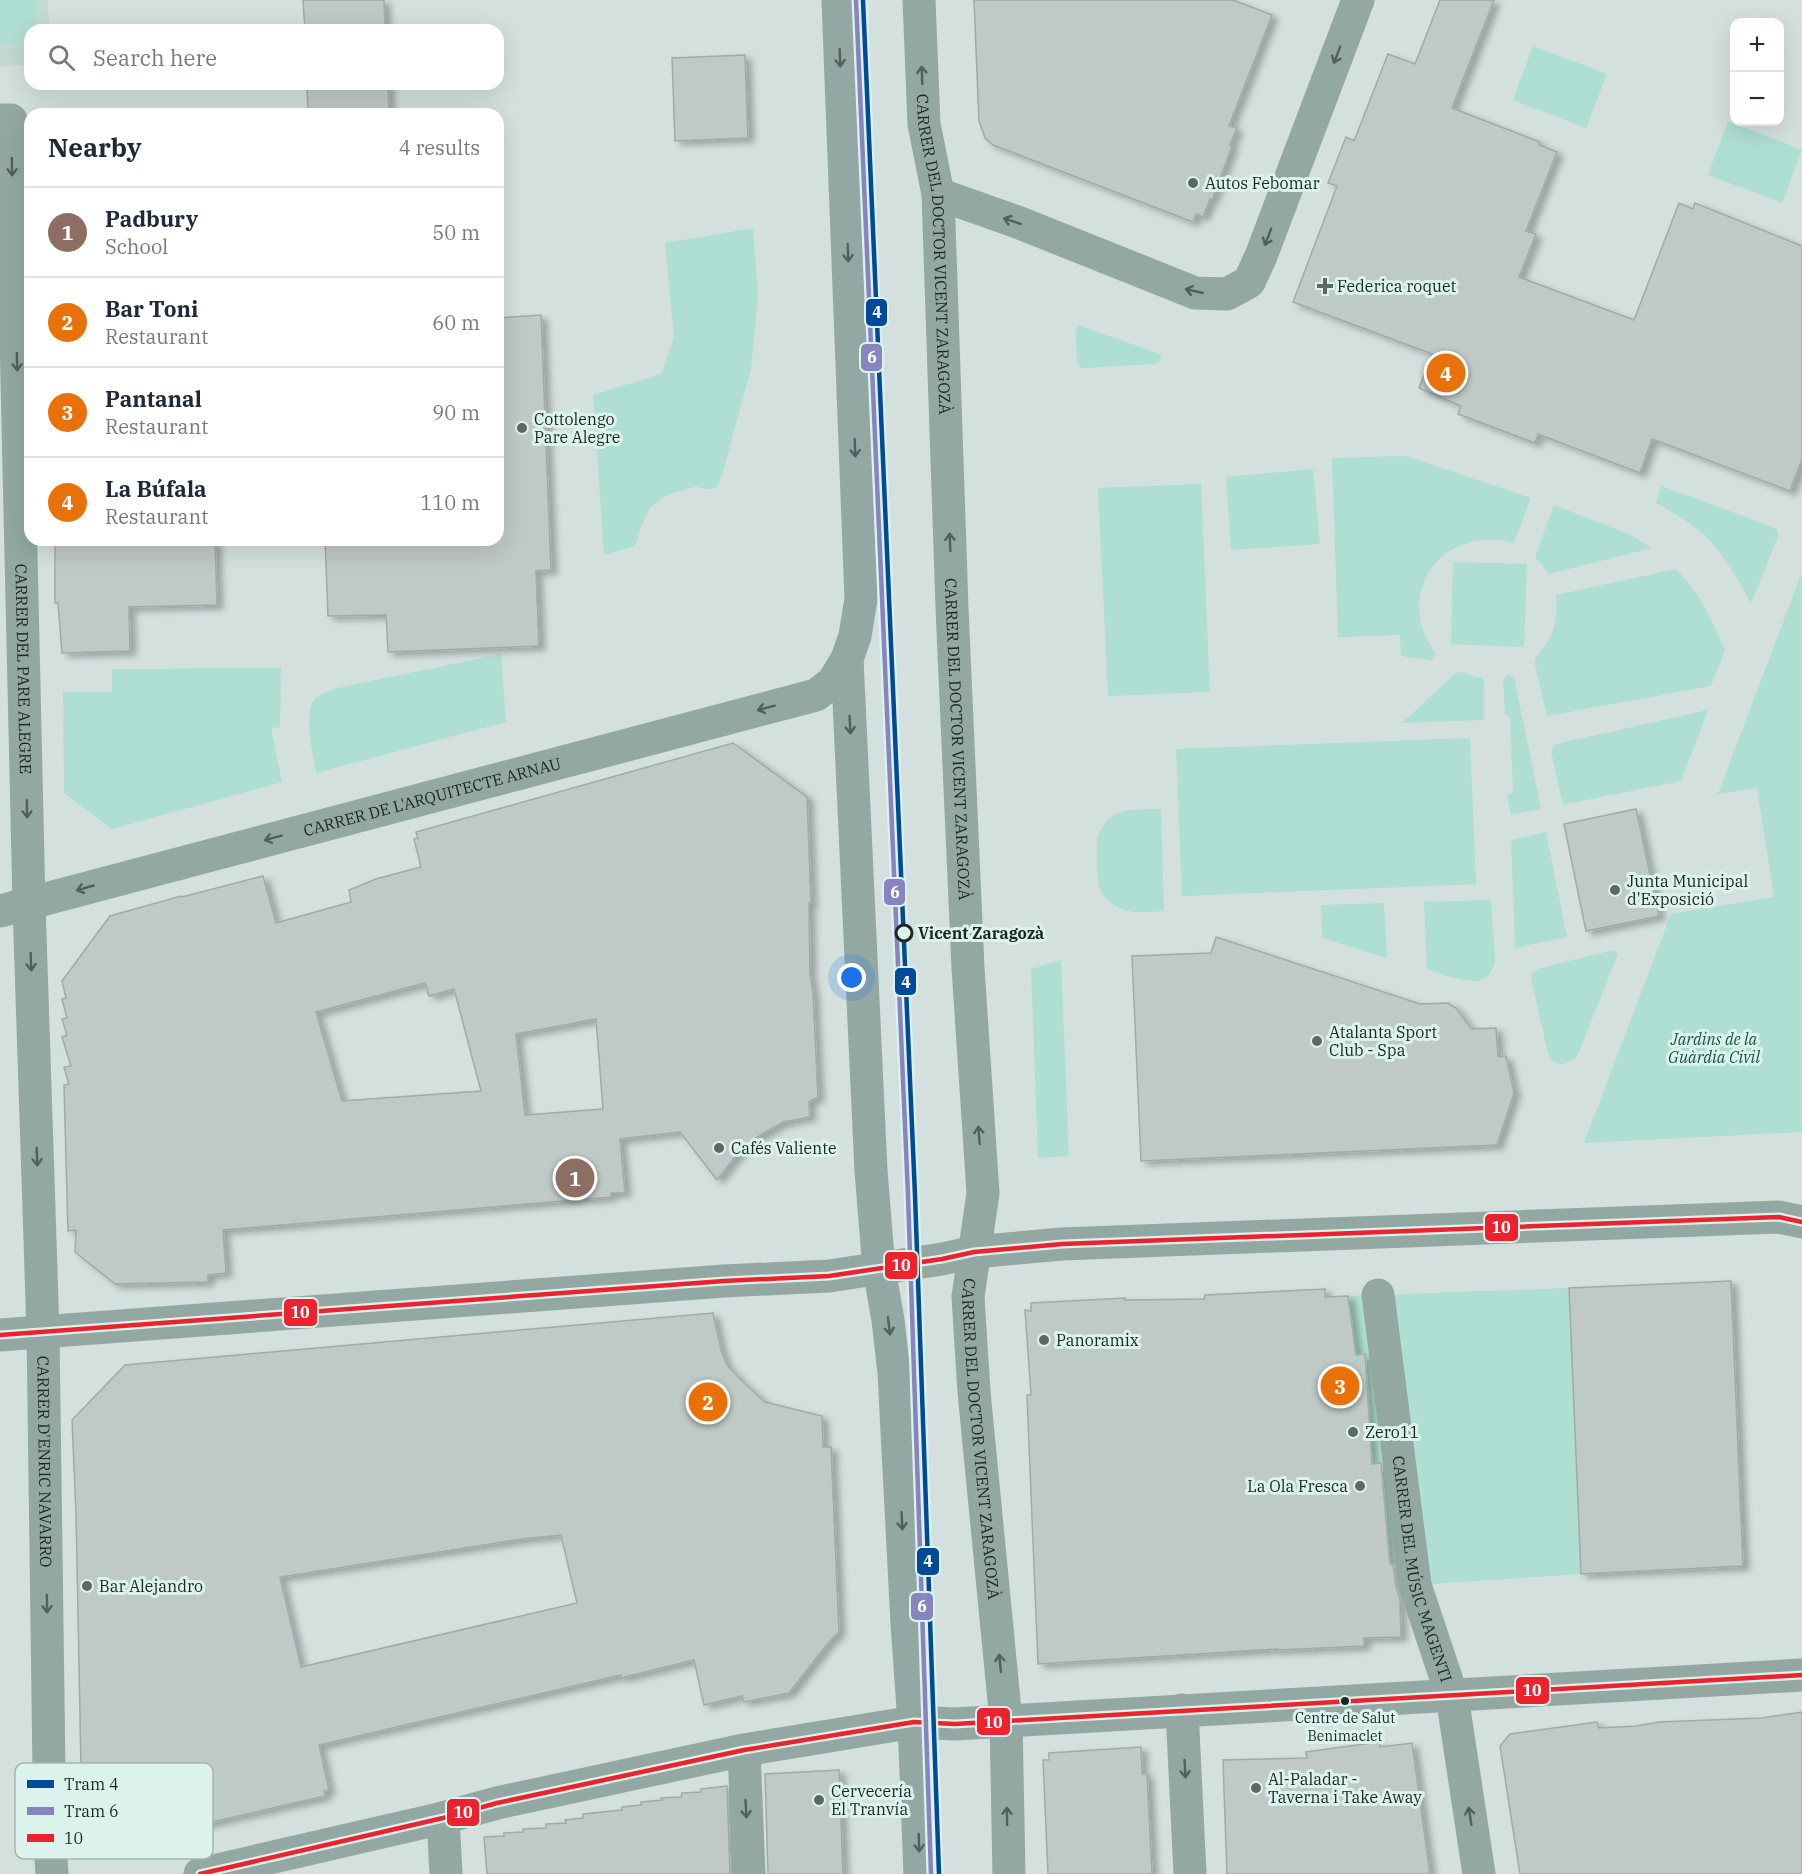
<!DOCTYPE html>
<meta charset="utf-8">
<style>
body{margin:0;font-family:"IBM Plex Serif",serif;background:#f6f6f7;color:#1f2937}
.controls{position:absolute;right:18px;top:18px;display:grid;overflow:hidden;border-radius:12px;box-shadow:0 6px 24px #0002}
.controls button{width:54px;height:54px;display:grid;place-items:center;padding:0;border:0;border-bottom:2px solid #e0e1e3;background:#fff;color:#1f2937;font:30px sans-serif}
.you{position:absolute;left:852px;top:978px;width:21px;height:21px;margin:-15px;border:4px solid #fff;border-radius:50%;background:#1a73e8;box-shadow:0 0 0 9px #1a73e833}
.badge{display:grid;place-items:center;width:39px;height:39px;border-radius:50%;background:#0f766e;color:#fff;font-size:20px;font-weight:700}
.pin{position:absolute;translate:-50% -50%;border:3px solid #fff;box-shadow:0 2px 6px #0006}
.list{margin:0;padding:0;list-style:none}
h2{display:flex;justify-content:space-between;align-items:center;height:78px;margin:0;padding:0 24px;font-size:26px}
h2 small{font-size:20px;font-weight:400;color:#747a83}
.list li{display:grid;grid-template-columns:39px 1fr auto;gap:18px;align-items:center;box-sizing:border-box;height:90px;padding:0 24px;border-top:2px solid #e0e1e3}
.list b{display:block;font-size:22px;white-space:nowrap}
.list p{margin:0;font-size:20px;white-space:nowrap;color:#747a83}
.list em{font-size:20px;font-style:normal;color:#747a83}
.icon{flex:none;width:33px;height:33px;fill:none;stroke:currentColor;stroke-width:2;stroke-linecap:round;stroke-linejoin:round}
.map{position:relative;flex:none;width:1802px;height:1874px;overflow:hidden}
.search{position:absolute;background:#fff;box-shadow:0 6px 24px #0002;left:24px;top:24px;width:480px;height:66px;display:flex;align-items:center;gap:15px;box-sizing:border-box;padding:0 21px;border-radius:18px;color:#747a83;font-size:22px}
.panel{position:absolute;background:#fff;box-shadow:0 6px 24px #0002;left:24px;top:108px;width:480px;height:438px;border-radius:18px}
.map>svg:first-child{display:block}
.built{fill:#c3d9d3}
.green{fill:#afded2}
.building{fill:#bfc9c6;stroke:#a1aaa8;stroke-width:1.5;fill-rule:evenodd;filter:url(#shadow)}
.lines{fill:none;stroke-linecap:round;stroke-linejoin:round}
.minor{stroke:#93a8a2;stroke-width:33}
.bus-1-casing{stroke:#dbf3ec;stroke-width:9}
.bus-1{stroke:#ed222e;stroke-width:4.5}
.tram-1-casing{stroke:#dbf3ec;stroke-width:9}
.tram-2-casing{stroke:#dbf3ec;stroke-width:9}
.tram-1{stroke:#004a99;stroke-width:4.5}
.tram-2{stroke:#8884bf;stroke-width:4.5}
.oneway{stroke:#52605d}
.poi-dot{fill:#5d6765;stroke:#dbf3ec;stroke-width:2}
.stop-dot{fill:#dbf3ec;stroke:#1d2624;stroke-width:3}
.bus-dot{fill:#1d2624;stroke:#dbf3ec;stroke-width:2}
.labels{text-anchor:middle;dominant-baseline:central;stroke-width:6;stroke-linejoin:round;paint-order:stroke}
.bus-label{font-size:14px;fill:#1d2624;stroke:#dbf3ec}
.poi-label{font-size:16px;fill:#1d2624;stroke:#dbf3ec;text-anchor:start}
.street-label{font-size:16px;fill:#1d2624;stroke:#dbf3ec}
.stop-label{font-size:16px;font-weight:bold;fill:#1d2624;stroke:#dbf3ec;text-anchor:start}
.park-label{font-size:16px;font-style:italic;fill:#1d5549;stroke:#dbf3ec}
.key{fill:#dbf3ec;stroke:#a2b6b0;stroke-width:1.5}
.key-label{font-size:16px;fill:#1d2624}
.line-badge{stroke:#dbf3ec;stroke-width:2}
.badge-label{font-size:16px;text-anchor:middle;font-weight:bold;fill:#fff}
</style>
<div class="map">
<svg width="1802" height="1874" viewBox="0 0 1802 1874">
<defs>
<filter id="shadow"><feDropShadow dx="6" dy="4" stdDeviation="3" flood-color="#0004"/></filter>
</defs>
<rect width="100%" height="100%" fill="#d4e0dd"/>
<path class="built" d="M 0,0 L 48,0 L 49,30 L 30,30 L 30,65 L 0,66 Z"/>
<g class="green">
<path d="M 0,0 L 36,0 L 37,30 L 30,30 L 30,43 L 0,44 Z"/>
<path d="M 1533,46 L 1607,74 L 1586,128 L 1513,100 Z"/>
<path d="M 1728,121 L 1802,150 L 1782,203 L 1708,175 Z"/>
<path d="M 753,228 L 758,297 L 751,369 L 722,475 L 716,488 C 706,491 706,488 698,487 C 693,486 685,490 680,491 C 648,498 644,519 635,546 L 604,555 L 593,395 L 661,374 L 674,337 L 665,243 Z"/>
<path d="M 1078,325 L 1157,353 L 1161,356 L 1160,361 L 1155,364 L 1082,368 L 1077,363 L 1076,329 Z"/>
<path d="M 1406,456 L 1531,498 L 1514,543 C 1463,528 1412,563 1420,619 C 1422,632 1429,642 1435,653 L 1432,661 L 1401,656 L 1400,635 L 1338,637 L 1332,458 Z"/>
<path d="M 1313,469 L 1320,544 L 1231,550 L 1226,477 Z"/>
<path d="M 1201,484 L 1210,692 L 1108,696 L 1098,488 Z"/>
<path d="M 1661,486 L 1773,527 L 1778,531 L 1778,537 L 1751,603 C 1739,582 1727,559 1710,541 C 1695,524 1675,514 1656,503 Z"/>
<path d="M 1554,505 L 1628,534 L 1652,548 L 1549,574 L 1535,557 Z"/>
<path d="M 1453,562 L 1527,564 L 1524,647 L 1451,644 Z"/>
<path d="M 1676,569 C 1700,593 1712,620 1725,650 L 1711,686 L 1547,716 L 1534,661 C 1552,638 1559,624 1556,595 Z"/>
<path d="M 1802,572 L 1802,1132 L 1584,1143 L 1671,914 L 1774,897 L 1757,788 L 1718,794 Z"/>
<path d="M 501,654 L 506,722 L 316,773 C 313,755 304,717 313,702 C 319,692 332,690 342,687 Z"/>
<path d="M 281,668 L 280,727 L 271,728 L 282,782 L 112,829 L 64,793 L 63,692 L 112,692 L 112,669 Z"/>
<path d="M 1461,672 L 1476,677 L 1482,677 L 1484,682 L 1484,720 L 1402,723 L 1456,673 Z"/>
<path d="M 1508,675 L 1514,677 L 1541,809 L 1511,815 L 1507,795 L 1513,793 L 1510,718 L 1505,714 L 1503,679 Z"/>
<path d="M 1708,710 L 1681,781 L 1567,804 L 1564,805 L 1562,802 L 1551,750 L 1556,744 Z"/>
<path d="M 1470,738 L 1476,884 L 1182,896 L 1176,749 Z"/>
<path d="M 1161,809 L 1164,911 C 1148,912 1129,915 1114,905 C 1110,902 1104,897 1101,892 C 1097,883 1095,846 1098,836 C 1100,829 1105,822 1111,817 C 1125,807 1144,810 1161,809 Z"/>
<path d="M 1546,832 L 1567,937 L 1515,948 L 1511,840 Z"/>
<path d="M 1491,900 L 1495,958 C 1492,997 1450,976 1427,969 L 1424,902 Z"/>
<path d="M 1384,903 L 1387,958 L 1322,938 L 1321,905 Z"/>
<path d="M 1613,950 L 1618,954 L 1577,1057 C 1566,1066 1554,1068 1548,1053 L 1531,979 L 1532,973 L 1538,969 Z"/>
<path d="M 1061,960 L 1069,1156 L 1038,1158 L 1031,969 Z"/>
<path d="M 1569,1288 L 1581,1574 L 1415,1585 L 1398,1564 L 1387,1564 L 1382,1464 L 1372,1464 L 1365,1354 L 1356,1355 L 1348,1296 Z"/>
</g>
<g class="building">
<path d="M 303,0 L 384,0 L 385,30 L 305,30 Z"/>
<path d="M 974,0 L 1233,0 L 1272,15 L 1229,126 L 1237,128 L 1230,145 L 1232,146 L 1212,200 L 1210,199 L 1203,217 L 1196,214 L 1193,222 L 1001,148 L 993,145 L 985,138 L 979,121 Z"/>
<path d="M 1440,0 L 1494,0 L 1452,108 L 1540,142 L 1539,145 L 1557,152 L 1526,231 L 1536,234 L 1519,277 L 1634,320 L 1679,203 L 1693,209 L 1695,203 L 1802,246 L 1802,459 L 1790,491 L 1652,439 L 1640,473 L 1538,434 L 1535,443 L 1458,414 L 1461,406 L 1419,388 L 1432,354 L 1293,302 L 1337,186 L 1328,183 L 1346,137 L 1354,141 L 1388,54 L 1415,64 Z"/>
<path d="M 745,55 L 748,138 L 675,141 L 672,58 Z"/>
<path d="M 307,84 L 388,84 L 389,114 L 308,114 Z"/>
<path d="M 541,315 L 551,570 L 536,571 L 539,646 L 388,652 L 386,615 L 328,616 L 325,540 L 498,540 L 498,318 Z"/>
<path d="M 55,540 L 215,540 L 217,605 L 129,607 L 130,651 L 62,653 L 58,603 L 55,603 Z"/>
<path d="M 733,743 L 807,797 L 811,903 L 809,903 L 810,974 L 813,994 L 818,1097 L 809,1102 L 810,1117 L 783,1122 L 757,1137 L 738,1153 L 717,1180 L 680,1132 L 620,1139 L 625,1193 L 611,1193 L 611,1197 L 223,1230 L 226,1273 L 208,1275 L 208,1282 L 115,1284 L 75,1252 L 76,1230 L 68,1231 L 64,1085 L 69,1084 L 64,1067 L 71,1066 L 62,1037 L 67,1035 L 62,1019 L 67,1018 L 62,999 L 66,998 L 62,981 L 110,916 L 181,896 L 182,897 L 263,876 L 276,923 L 351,902 L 349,890 L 376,879 L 421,867 L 414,839 L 418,838 L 416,832 ZM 425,983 L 429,996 L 454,989 L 481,1091 L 342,1101 L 316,1012 ZM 596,1019 L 603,1109 L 525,1115 L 516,1034 Z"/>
<path d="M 1636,809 L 1659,916 L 1586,931 L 1564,824 Z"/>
<path d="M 1216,937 L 1420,1004 L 1448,1003 L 1456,1008 L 1471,1029 L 1496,1028 L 1498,1057 L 1506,1056 L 1514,1093 L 1497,1145 L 1141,1161 L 1132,956 L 1211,953 Z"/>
<path d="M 1731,1281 L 1743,1566 L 1581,1574 L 1569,1288 Z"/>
<path d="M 1325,1289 L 1325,1297 L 1348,1296 L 1356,1355 L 1365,1354 L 1372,1464 L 1381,1463 L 1390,1564 L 1393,1564 L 1396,1587 L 1400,1599 L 1401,1637 L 1364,1638 L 1364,1646 L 1278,1650 L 1278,1649 L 1038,1664 L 1027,1395 L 1031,1395 L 1025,1310 L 1031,1311 L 1031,1303 L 1125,1298 L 1125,1300 L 1204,1299 L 1205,1295 Z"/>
<path d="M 713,1313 L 721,1350 L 727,1365 L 742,1381 L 765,1402 L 822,1416 L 823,1447 L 831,1447 L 839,1632 L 828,1643 L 789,1693 L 744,1702 L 742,1696 L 704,1705 L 694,1660 L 621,1678 L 621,1675 L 319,1745 L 329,1790 L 324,1791 L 325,1796 L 125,1842 L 124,1837 L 110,1840 L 82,1817 L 76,1513 L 72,1420 L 125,1365 ZM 561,1535 L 577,1603 L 301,1667 L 280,1577 L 522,1539 Z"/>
<path d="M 1802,1712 L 1802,1874 L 1520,1874 L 1500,1746 L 1510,1734 L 1597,1722 L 1599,1728 L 1636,1726 L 1659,1722 L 1761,1718 Z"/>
<path d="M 1379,1742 L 1380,1747 L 1412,1743 L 1430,1874 L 1227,1874 L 1223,1760 L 1307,1758 L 1306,1752 Z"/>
<path d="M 1141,1747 L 1142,1774 L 1147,1774 L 1152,1874 L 1048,1874 L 1043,1760 L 1049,1760 L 1049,1753 Z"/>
<path d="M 839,1770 L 843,1874 L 768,1874 L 765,1774 Z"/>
<path d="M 727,1786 L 730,1874 L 487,1874 L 484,1837 L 504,1836 L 504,1833 L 523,1832 L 523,1829 L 546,1828 L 546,1824 L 566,1823 L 565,1820 L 583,1818 L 583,1814 L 622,1810 L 622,1807 L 641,1805 L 641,1802 L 662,1800 L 661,1798 L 681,1797 L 682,1793 L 701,1792 L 701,1789 Z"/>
</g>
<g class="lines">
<g class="minor">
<path d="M 838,0 L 861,599 L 855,636 L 847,659 L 871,1171 L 879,1269 L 888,1320 L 894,1373 L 907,1624 L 914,1722 L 920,1874"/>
<path id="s1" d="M 919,0 L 924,124 L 938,194 L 952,608 L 968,968 L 983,1193 L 968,1297 L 974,1392 L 1006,1721 L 1009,1874"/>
<path id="s2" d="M 0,120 L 11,120 L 29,904 L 43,1332 L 50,1844 L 52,1874"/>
<path d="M 938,194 L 1020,223 L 1195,293 L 1227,294 L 1249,282 L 1261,256 L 1358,0"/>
<path id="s3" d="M 0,911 L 816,695 L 833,682 L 847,659"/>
<path id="s4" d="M 1378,1295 L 1415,1585 L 1452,1696 L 1479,1874"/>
<path d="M 0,1335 L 724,1281 L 829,1276 L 942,1259 L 974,1252 L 1062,1244 L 1779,1217 L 1802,1222"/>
<path d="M 1182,1710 L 1190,1874"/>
<path d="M 744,1750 L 749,1874"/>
<path d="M 443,1818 L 446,1874"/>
<path d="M 200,1874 L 443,1818 L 497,1803 L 744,1750 L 914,1722 L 955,1724 L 1802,1675"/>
</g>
<defs>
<g id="bus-1">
<path d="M 0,1335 L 724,1281 L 829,1276 L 942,1259 L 974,1252 L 1062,1244 L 1779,1217 L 1802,1222"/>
<path d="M 200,1874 L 443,1818 L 497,1803 L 744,1750 L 914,1722 L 955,1724 L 1802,1675"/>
</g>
</defs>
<use href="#bus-1" class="bus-1-casing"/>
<use href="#bus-1" class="bus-1"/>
<defs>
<path id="tram-1" d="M 863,0 L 915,1195 L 939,1874"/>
<path id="tram-2" d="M 856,0 L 908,1195 L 931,1874"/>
</defs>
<use href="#tram-1" class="tram-1-casing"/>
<use href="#tram-2" class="tram-2-casing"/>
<use href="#tram-1" class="tram-1"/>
<use href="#tram-2" class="tram-2"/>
</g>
<defs><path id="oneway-shaft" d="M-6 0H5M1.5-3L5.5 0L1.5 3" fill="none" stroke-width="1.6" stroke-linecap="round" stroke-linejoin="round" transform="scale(1.5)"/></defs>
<g class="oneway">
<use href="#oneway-shaft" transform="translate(1337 55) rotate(111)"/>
<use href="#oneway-shaft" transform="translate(840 58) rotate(88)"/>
<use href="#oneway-shaft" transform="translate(922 75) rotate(-92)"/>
<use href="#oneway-shaft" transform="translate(12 167) rotate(89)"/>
<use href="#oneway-shaft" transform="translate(1012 221) rotate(-161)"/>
<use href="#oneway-shaft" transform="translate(1268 237) rotate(111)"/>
<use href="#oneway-shaft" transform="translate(848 253) rotate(88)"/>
<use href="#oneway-shaft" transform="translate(1194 291) rotate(-167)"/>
<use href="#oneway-shaft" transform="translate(17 362) rotate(89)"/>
<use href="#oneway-shaft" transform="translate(855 448) rotate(88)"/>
<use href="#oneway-shaft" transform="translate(950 542) rotate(-92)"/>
<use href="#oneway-shaft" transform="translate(766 708) rotate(165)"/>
<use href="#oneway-shaft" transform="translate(850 725) rotate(87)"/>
<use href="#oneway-shaft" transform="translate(27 809) rotate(89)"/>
<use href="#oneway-shaft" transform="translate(273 838) rotate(165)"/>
<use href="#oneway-shaft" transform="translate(85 888) rotate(164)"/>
<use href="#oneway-shaft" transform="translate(31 962) rotate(88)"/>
<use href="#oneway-shaft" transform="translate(979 1135) rotate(-94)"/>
<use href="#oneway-shaft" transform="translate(37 1157) rotate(88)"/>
<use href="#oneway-shaft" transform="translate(889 1326) rotate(83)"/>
<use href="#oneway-shaft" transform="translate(902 1521) rotate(87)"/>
<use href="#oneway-shaft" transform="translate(47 1604) rotate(89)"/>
<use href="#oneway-shaft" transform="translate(1000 1663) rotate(-96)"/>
<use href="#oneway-shaft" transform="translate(1185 1769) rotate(87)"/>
<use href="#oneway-shaft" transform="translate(746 1809) rotate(87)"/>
<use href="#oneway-shaft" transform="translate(1007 1816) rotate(-91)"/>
<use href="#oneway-shaft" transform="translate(1470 1816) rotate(-99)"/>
<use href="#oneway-shaft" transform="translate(919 1843) rotate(88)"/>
</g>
<g class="poi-dot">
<circle cx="1193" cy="183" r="6"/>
<path d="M1322 277h6v6h6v6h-6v6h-6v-6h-6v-6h6z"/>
<circle cx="522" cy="428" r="6"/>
<circle cx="1615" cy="890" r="6"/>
<circle cx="1317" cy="1041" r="6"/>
<circle cx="719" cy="1148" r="6"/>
<circle cx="1044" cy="1340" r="6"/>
<circle cx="1353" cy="1432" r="6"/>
<circle cx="1360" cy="1486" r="6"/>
<circle cx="87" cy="1586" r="6"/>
<circle cx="1256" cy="1788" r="6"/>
<circle cx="819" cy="1800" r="6"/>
</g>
<circle class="stop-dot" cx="904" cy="933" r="8"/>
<circle class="bus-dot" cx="1345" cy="1701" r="5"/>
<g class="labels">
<g class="bus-label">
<text x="1345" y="1718">Centre de Salut<tspan x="1345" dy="18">Benimaclet</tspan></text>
</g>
<g class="poi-label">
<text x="1205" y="183">Autos Febomar</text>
<text x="1337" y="286">Federica roquet</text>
<text x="534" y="419">Cottolengo<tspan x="534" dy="18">Pare Alegre</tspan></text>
<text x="1627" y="881">Junta Municipal<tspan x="1627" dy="18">d'Exposició</tspan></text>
<text x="1329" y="1032">Atalanta Sport<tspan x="1329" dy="18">Club - Spa</tspan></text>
<text x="731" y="1148">Cafés Valiente</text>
<text x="1056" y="1340">Panoramix</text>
<text x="1365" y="1432">Zero11</text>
<text x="1348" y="1486" text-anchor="end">La Ola Fresca</text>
<text x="99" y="1586">Bar Alejandro</text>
<text x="1268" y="1779">Al-Paladar -<tspan x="1268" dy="18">Taverna i Take Away</tspan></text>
<text x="831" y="1791">Cervecería<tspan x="831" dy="18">El Tranvía</tspan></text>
</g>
<g class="street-label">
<text stroke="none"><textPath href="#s1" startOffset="255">CARRER DEL DOCTOR VICENT ZARAGOZÀ</textPath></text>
<text stroke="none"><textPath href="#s2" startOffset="560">CARRER DEL PARE ALEGRE</textPath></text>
<text stroke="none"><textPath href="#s1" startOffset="741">CARRER DEL DOCTOR VICENT ZARAGOZÀ</textPath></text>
<text stroke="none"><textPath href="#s3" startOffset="447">CARRER DE L'ARQUITECTE ARNAU</textPath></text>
<text stroke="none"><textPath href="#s1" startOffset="1443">CARRER DEL DOCTOR VICENT ZARAGOZÀ</textPath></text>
<text stroke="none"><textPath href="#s2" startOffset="1353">CARRER D'ENRIC NAVARRO</textPath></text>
<text stroke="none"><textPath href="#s4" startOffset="278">CARRER DEL MÚSIC MAGENTI</textPath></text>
</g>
<g class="stop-label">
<text x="918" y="933">Vicent Zaragozà</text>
</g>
<g class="park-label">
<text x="1714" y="1039">Jardins de la<tspan x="1714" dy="18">Guàrdia Civil</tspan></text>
</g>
</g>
<rect x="15" y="1763" width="198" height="96" rx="9" class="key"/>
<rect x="27" y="1780" width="27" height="8" fill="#004a99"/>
<rect x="27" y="1807" width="27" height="8" fill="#8884bf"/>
<rect x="27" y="1834" width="27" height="8" fill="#ed222e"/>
<g class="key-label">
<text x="64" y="1790">Tram 4</text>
<text x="64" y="1817">Tram 6</text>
<text x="64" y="1844">10</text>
</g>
<g class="line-badge">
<rect x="865" y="298" width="23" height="29" rx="6" fill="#004a99"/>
<rect x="860" y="343" width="23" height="29" rx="6" fill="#8884bf"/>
<rect x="883" y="878" width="23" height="28" rx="6" fill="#8884bf"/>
<rect x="894" y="967" width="23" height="29" rx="6" fill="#004a99"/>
<rect x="1484" y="1213" width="35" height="29" rx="6" fill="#ed222e"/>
<rect x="884" y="1251" width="34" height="29" rx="6" fill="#ed222e"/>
<rect x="283" y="1298" width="35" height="29" rx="6" fill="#ed222e"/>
<rect x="916" y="1547" width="24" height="29" rx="6" fill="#004a99"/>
<rect x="910" y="1592" width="24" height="29" rx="6" fill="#8884bf"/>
<rect x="1515" y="1676" width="35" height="29" rx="6" fill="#ed222e"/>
<rect x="976" y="1707" width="35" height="29" rx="6" fill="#ed222e"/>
<rect x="446" y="1798" width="34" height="29" rx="6" fill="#ed222e"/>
</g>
<g class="badge-label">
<text x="877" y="318">4</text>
<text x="872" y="363">6</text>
<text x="895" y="898">6</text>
<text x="906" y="988">4</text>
<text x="1501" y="1233">10</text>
<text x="901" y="1271">10</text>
<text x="300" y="1318">10</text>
<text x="928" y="1567">4</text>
<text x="922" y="1612">6</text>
<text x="1532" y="1696">10</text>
<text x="993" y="1728">10</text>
<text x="463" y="1818">10</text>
</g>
</svg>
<div class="controls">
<button>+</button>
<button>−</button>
</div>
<div class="you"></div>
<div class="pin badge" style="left:575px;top:1178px;background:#8d6e63">1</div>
<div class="pin badge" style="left:708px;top:1402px;background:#e8710a">2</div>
<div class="pin badge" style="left:1340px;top:1386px;background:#e8710a">3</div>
<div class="pin badge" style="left:1446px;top:373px;background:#e8710a">4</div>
<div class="search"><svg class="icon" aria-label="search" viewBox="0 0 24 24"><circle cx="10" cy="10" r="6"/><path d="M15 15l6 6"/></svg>Search here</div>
<section class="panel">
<h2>Nearby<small>4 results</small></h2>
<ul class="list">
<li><span class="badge" style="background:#8d6e63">1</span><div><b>Padbury</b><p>School</p></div><em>50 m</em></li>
<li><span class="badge" style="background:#e8710a">2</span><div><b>Bar Toni</b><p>Restaurant</p></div><em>60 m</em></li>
<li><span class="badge" style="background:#e8710a">3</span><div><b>Pantanal</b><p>Restaurant</p></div><em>90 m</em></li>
<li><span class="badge" style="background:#e8710a">4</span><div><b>La Búfala</b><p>Restaurant</p></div><em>110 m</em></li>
</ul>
</section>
</div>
